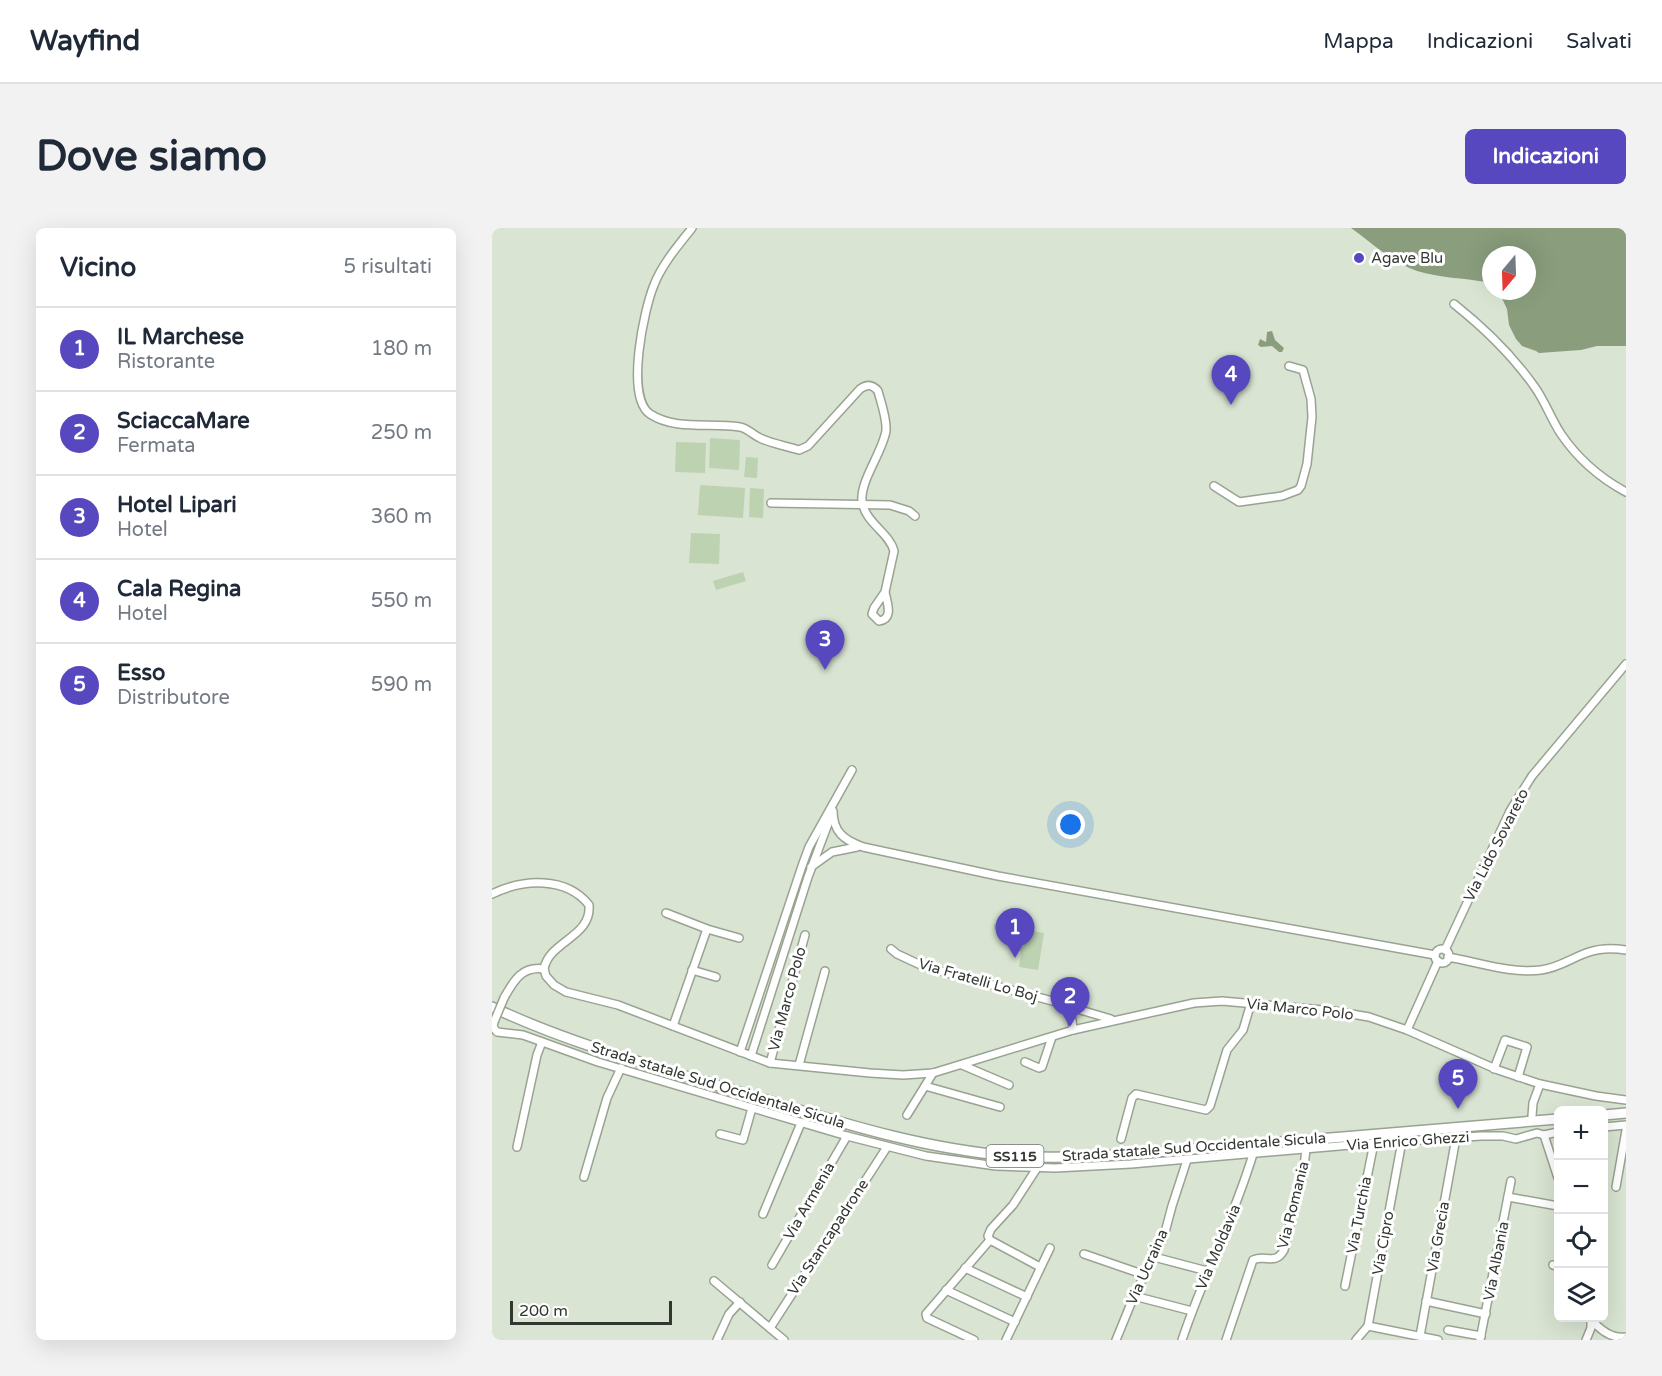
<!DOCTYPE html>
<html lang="it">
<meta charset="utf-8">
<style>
body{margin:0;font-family:"Varela Round",sans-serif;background:#f2f2f3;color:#1f2937}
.controls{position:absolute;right:18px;bottom:18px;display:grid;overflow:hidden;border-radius:9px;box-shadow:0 6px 24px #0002}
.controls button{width:54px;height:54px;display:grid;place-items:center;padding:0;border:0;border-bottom:2px solid #e0e1e3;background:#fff;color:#1f2937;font:30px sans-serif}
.compass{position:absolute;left:990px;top:18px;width:54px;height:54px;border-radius:50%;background:#fff;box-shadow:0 6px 24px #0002;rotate:199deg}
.scale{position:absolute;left:18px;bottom:15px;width:162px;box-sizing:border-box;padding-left:6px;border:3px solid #333731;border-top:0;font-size:16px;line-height:21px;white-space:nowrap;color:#333731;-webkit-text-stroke:4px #fff;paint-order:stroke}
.you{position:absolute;left:579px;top:597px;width:21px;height:21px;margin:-15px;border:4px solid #fff;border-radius:50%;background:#1a73e8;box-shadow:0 0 0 9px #1a73e833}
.badge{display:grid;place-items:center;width:39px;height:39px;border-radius:50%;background:#5848c0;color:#fff;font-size:20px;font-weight:700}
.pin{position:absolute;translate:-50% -50px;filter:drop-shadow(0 2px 3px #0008)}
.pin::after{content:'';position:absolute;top:32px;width:21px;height:18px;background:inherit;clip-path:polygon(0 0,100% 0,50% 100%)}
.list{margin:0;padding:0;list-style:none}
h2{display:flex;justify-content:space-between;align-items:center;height:78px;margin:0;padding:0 24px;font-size:26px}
h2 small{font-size:20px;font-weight:400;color:#747a83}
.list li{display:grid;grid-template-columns:39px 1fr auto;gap:18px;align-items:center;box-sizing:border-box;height:84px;padding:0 24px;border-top:2px solid #e0e1e3}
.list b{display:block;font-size:22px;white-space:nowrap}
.list p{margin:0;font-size:20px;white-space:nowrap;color:#747a83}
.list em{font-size:20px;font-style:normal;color:#747a83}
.icon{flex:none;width:33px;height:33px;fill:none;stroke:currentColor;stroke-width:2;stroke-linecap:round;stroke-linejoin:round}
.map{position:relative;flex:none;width:1134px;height:1112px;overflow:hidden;border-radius:9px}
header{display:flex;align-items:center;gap:36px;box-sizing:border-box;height:84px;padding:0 30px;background:#fff;border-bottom:2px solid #e0e1e3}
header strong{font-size:28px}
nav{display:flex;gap:33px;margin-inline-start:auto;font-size:21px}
.intro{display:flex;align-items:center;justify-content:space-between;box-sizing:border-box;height:144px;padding:0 36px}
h1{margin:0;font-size:42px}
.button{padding:15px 27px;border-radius:9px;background:#5848c0;color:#fff;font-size:21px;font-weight:700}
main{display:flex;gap:36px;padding:0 36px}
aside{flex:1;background:#fff;border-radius:9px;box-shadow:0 6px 24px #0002}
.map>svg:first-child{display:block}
.green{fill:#bdd2b1}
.water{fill:#8a9e7d}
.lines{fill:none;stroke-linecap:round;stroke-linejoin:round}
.minor-casing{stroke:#98a392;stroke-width:10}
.major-casing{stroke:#98a392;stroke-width:12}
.minor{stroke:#fff;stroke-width:7}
.major{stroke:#fff;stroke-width:9}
.minor-bridge-casing{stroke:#98a392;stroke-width:10;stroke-linecap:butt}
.minor-bridge{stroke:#fff;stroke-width:7}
.poi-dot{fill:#5848c0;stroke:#fff;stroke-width:2}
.labels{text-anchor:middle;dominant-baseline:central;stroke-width:6;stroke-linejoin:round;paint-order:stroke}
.shield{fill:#fff;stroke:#70736f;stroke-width:1.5}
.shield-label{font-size:14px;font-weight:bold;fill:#333731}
.poi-label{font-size:15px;fill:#333731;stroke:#fff;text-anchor:start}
.street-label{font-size:15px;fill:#333731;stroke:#fff}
</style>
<header>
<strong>Wayfind</strong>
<nav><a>Mappa</a><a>Indicazioni</a><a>Salvati</a></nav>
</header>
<div class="intro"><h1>Dove siamo</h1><a class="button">Indicazioni</a></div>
<main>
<aside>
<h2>Vicino<small>5 risultati</small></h2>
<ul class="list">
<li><span class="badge">1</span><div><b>IL Marchese</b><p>Ristorante</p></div><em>180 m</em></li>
<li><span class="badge">2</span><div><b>SciaccaMare</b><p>Fermata</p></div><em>250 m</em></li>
<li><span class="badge">3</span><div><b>Hotel Lipari</b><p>Hotel</p></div><em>360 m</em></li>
<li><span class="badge">4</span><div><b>Cala Regina</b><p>Hotel</p></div><em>550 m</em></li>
<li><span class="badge">5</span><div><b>Esso</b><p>Distributore</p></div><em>590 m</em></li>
</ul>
</aside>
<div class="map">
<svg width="1134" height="1112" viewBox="0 0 1134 1112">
<rect width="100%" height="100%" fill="#d9e4d2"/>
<g class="green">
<path d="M 218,210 L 248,212 L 247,242 L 217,240 Z"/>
<path d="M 184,214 L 214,215 L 213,245 L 183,244 Z"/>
<path d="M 254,229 L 266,230 L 265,250 L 252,249 Z"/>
<path d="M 208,257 L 253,260 L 251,290 L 206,287 Z"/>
<path d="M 258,260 L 272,261 L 271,290 L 257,289 Z"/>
<path d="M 199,305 L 228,306 L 227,336 L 197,335 Z"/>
<path d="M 251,344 L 254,353 L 224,362 L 221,353 Z"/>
<path d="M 502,696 L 552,705 L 546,742 L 527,739 L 529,724 L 525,722 L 525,719 L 532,718 L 531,709 L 502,701 Z"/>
</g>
<g class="water">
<path d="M 859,0 L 1134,0 L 1134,118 L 1105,118 L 1089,122 L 1047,125 L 1044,123 L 1030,118 L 1024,111 L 1017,97 L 1015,81 L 1008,66 L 1004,63 L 1035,63 L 1035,27 L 999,27 L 999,58 L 994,54 C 971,50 948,50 925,43 C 901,35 880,15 859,0 Z"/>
<path d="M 780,103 L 783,112 L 792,120 L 790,124 L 787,124 L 780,118 L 769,119 L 766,117 L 768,111 L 774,114 L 775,104 Z"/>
</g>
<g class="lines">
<defs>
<g id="minor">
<path d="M 200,0 C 186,18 170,36 162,57 C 152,81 133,169 158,186 C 184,203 219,194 248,199 C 255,200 261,207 268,210 C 280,216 295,218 307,222 L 316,218 L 368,161 C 375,156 380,156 386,163 C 389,175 395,190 394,203 C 390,225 368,253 370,273 C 373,295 397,304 402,323 L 393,364 L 382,380 L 380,386 L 387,393 C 402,391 395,375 393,364"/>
<path d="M 962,76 C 991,99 1020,127 1042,158 C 1053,173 1059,191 1069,206 C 1086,231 1108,250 1134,264"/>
<path d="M 722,258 L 747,274 L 790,268 L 806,262 L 809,258 L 815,236 L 820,189 L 819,171 L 811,142 L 797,138"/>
<path d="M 279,275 L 398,277 L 417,283 L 423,288"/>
<path d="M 341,583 C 341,604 352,612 371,619 L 506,648 L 943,727"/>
<path d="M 319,639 L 340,624 L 365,619"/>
<path d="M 0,666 C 31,651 74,648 97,677 C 100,709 57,713 52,741"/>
<path d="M 174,685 L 215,701 L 181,798"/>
<path d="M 215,701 L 247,710"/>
<path d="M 399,721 L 405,726 L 433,739 L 568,775 C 580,780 580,790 581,802"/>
<circle cx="950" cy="728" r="7"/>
<path d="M 953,722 L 1018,583 L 1040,548 L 1134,436"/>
<path d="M 956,729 C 986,734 1019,746 1049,742 C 1067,740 1081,729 1097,724 C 1109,720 1122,720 1134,722"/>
<path d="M 52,741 L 54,748 L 62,757 L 74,764 L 126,777 L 278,835 L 378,845 L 411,847 L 441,845 L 581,802 L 702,775 L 730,773 L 842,783 L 877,789 L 915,802 L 1006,842 L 1048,856 L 1104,868 L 1134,872"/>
<path d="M 200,742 L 224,749"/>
<path d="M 12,770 C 22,752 30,738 52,741"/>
<path d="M 575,778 L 619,791"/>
<path d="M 2,794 L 1,799 L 5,804 L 31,807 L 106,834 L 355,908 L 434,928 L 504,938 L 563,940 L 639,936 L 882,915 L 989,908 L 1011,908 L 1024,911 L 1045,905 L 1052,907 L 1066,904"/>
<path d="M 915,802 L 946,733"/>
<path d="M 248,824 L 310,638 L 317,619 L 360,542"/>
<path d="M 259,828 L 316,649 L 339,588"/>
<path d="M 533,834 L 547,840 L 550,839 L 560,809"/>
<path d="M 278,835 L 313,707"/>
<path d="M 307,837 L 333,743"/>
<path d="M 470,837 L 517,857"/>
<path d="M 1002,841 L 1013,812 L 1035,819 L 1026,849"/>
<path d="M 433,858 L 508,879"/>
<path d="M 415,887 L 441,845"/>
<path d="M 1040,888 L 1041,875 L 1048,856"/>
<path d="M 1112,899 L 1134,897"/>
<path d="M 228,906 L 251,912 L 260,880"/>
<path d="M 1052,907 L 1066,950"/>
<path d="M 629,911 L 640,870 L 644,866 L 714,882 L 718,878 L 735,822 L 751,802 L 759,775"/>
<path d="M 25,919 L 45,827 L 50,814"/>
<path d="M 545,940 L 521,977 L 499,1001 L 496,1008 L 498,1012 L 548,1039"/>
<path d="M 92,949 L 115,870 L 129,840"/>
<path d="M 1124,959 L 1134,902"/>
<path d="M 1016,969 L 1066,978"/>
<path d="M 271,986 L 309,895"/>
<path d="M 592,1026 L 653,1047"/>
<path d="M 662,1029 L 715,1043"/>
<path d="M 280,1037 L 355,908"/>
<path d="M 1061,1037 L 1066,1038"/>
<path d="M 473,1040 L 535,1069"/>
<path d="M 222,1053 L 292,1112"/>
<path d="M 853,1058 L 882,915"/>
<path d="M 454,1062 L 523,1094"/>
<path d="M 642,1068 L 700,1083"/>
<path d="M 934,1073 L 994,1086"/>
<path d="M 1099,1091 C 1108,1102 1120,1111 1134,1109"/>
<path d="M 876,1098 L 946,1112"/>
<path d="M 278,1100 L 395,919"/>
<path d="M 956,1102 L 989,1108"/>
<path d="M 928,1108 L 964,910"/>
<path d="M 225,1112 L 237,1086 L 248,1074"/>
<path d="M 482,1112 L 435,1090 L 434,1086 L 498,1012"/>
<path d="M 514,1112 L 558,1020"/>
<path d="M 624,1112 L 642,1068 L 672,1008 L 680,978 L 695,932"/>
<path d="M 690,1112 C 711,1049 742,990 761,926"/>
<path d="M 734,1112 L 761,1032 C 774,1026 783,1038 792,1022 L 805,966 L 811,948 L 814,921"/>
<path d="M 864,1112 L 876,1098 L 910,913"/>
<path d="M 988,1112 L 1019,953"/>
<path d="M 1094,1112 L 1099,1100 L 1099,1090"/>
</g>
<g id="major">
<path d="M 0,779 C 81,817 168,840 254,866 C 341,892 428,921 520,928 C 593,933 666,923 739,918 C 848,909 957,901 1066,891"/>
<path d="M 1112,887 L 1134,885"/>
</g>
</defs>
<use href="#minor" class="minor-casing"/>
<use href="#major" class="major-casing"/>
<use href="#minor" class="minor"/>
<use href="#major" class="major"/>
<defs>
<path id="minor-bridge" d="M 2,794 L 12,770"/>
</defs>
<use href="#minor-bridge" class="minor-bridge-casing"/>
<use href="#minor-bridge" class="minor-bridge"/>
</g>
<circle class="poi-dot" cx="867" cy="30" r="6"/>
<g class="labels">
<rect class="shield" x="494.5" y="917" width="57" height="22" rx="4.5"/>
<g class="shield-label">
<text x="523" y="928">SS115</text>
</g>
<g class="poi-label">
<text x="879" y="30">Agave Blu</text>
</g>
<g class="street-label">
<text transform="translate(1004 617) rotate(-63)">Via Lido Sovareto</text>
<text transform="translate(486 752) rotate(16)">Via Fratelli Lo Boj</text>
<text transform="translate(295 771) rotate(-75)">Via Marco Polo</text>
<text transform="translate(808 781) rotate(6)">Via Marco Polo</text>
<text transform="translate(226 857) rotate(17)">Strada statale Sud Occidentale Sicula</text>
<text transform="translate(916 913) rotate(-4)">Via Enrico Ghezzi</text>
<text transform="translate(702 919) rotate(-4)">Strada statale Sud Occidentale Sicula</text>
<text transform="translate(317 973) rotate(-60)">Via Armenia</text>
<text transform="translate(801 977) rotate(-76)">Via Romania</text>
<text transform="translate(867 987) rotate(-79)">Via Turchia</text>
<text transform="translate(336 1009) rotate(-57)">Via Stancapadrone</text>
<text transform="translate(946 1009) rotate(-80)">Via Grecia</text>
<text transform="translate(891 1015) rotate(-80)">Via Cipro</text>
<text transform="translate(726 1019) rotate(-67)">Via Moldavia</text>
<text transform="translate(1004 1033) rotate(-79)">Via Albania</text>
<text transform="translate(655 1039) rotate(-66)">Via Ucraina</text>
</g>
</g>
</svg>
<div class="controls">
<button>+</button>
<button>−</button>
<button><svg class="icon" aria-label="locate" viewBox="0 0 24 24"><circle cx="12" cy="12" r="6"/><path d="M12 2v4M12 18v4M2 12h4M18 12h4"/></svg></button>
<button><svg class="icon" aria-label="layers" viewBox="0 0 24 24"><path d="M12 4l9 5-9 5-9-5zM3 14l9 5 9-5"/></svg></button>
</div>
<svg class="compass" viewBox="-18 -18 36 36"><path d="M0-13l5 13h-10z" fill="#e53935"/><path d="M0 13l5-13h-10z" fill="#747a83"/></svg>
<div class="scale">200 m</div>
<div class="you"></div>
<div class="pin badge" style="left:523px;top:730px">1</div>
<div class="pin badge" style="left:578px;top:799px">2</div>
<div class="pin badge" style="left:333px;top:442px">3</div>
<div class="pin badge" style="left:739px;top:177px">4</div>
<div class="pin badge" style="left:966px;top:881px">5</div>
</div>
</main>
